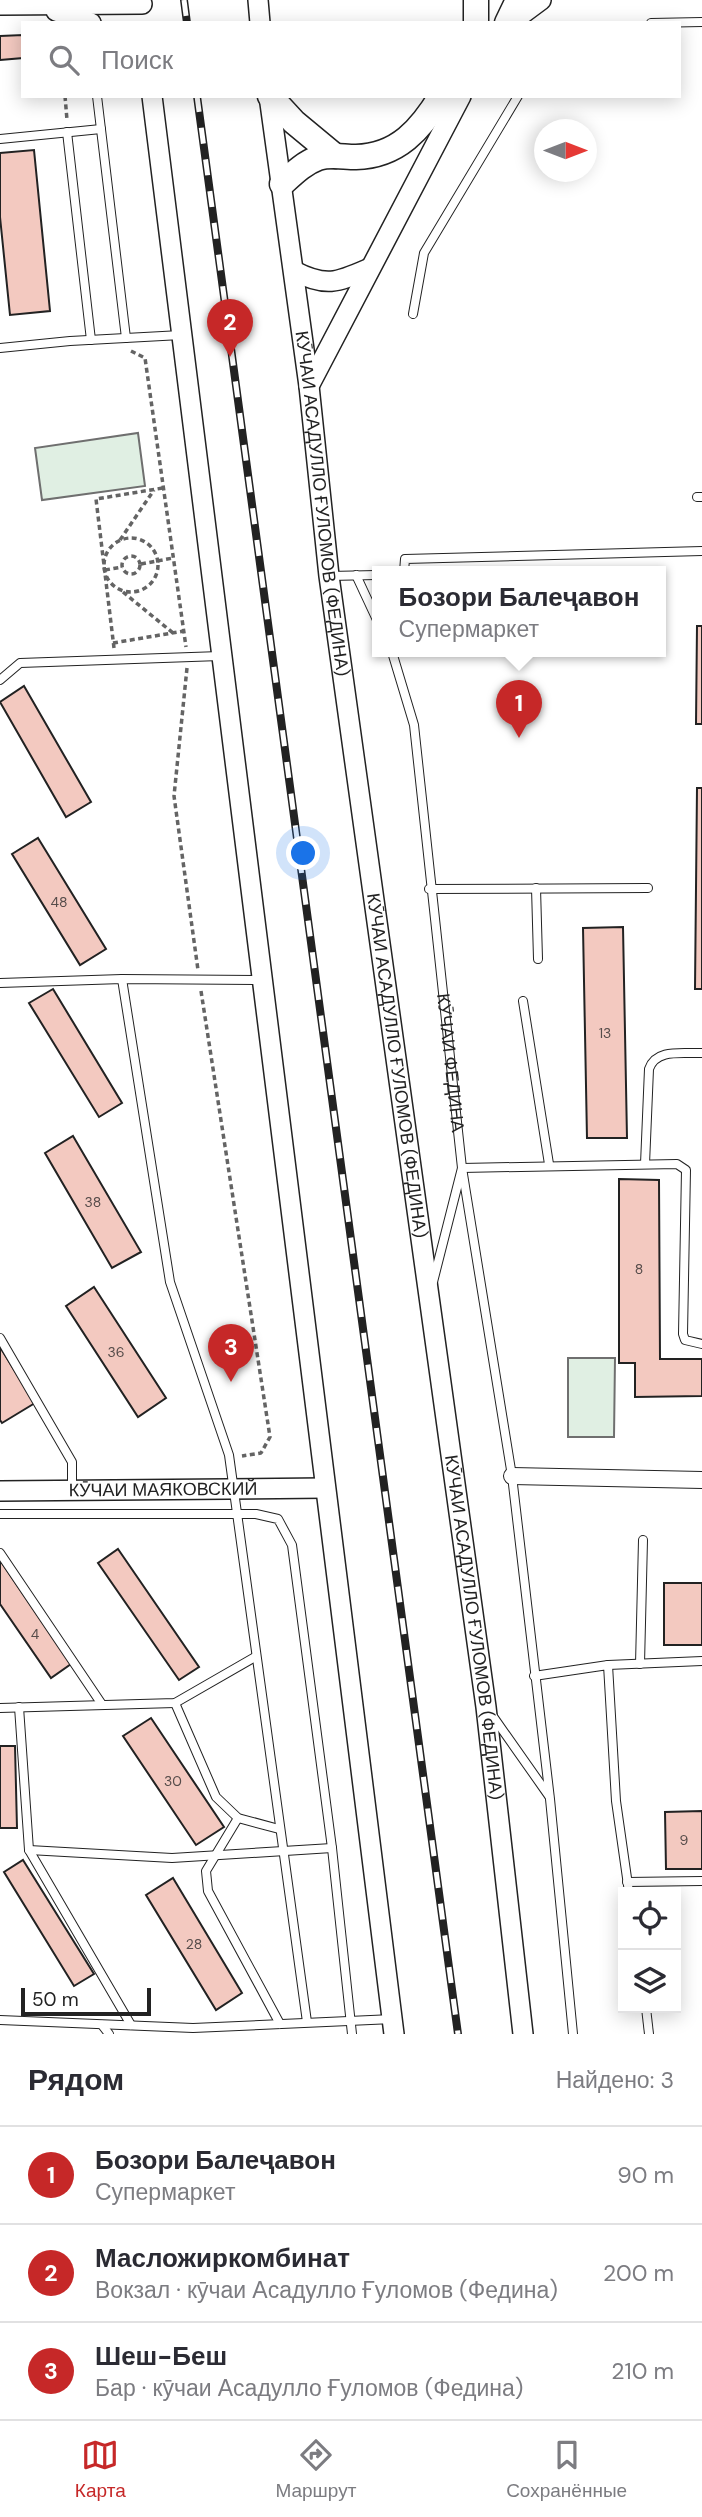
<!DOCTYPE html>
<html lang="ru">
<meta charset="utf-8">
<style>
body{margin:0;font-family:"DM Sans",sans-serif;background:#f7f7f7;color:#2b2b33}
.controls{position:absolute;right:21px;bottom:21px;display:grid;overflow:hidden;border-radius:0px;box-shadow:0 4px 18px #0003}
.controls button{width:63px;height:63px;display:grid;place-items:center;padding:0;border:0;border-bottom:2px solid #e1e1e2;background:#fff;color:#2b2b33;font:35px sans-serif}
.compass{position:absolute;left:534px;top:119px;width:63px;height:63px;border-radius:50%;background:#fff;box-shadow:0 4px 18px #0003;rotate:90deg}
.scale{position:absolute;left:21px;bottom:18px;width:130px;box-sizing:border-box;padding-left:7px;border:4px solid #222;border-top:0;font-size:19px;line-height:24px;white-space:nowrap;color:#222;-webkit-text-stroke:5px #fff;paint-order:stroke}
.you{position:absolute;left:304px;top:854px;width:24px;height:24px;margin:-18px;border:5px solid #fff;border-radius:50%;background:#1a73e8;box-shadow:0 0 0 10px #1a73e833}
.badge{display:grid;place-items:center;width:46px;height:46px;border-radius:50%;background:#c62828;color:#fff;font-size:23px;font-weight:700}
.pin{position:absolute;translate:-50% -58px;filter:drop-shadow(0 2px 4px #0008)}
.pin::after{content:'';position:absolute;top:37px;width:24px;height:21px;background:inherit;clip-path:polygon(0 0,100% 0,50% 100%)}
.popup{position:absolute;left:372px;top:566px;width:294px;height:91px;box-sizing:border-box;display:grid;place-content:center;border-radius:0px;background:#fff;filter:drop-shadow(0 2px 5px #0005);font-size:23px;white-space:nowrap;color:#7c7c81}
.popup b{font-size:26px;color:#2b2b33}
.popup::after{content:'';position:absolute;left:50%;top:100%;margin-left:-14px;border:14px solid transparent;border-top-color:#fff}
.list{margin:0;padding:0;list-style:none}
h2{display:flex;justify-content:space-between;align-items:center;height:91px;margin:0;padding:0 28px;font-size:30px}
h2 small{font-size:23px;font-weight:400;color:#7c7c81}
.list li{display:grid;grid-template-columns:46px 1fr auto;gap:21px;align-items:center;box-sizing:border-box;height:98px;padding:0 28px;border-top:2px solid #e1e1e2}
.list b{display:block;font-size:26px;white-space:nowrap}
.list p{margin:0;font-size:23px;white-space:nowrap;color:#7c7c81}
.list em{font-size:23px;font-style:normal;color:#7c7c81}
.icon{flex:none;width:38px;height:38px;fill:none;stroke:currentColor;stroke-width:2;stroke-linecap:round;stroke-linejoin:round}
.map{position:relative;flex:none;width:702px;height:2034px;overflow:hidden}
.search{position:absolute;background:#fff;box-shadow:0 4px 18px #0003;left:21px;right:21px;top:21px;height:77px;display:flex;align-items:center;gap:18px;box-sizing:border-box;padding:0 24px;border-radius:0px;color:#7c7c81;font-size:26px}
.sheet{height:385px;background:#fff}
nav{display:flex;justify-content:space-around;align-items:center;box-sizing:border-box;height:98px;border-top:2px solid #e1e1e2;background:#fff;font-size:19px;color:#7c7c81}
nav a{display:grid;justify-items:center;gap:4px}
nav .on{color:#c62828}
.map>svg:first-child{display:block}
.green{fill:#e0efe3;stroke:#6f6f6f;stroke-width:2}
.building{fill:#f3c9c0;stroke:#222;stroke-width:2}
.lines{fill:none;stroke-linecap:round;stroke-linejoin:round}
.service-casing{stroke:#222;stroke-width:10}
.minor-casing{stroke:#222;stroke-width:18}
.tertiary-casing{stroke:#222;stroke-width:22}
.primary-casing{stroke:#222;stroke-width:27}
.path{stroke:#646464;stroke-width:3.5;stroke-dasharray:5 3.5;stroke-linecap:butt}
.service{stroke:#fff;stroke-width:8}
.minor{stroke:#fff;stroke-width:16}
.tertiary{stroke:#fff;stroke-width:19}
.primary{stroke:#fff;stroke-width:24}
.rail-casing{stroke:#222;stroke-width:8}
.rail{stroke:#fff;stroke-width:5;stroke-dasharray:16;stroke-linecap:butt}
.labels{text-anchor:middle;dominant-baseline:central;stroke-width:5;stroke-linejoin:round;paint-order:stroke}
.number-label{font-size:14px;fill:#564c4a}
.street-label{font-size:18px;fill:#222;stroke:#fff}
</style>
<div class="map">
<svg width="702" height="2034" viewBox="0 0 702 2034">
<rect width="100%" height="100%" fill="#fff"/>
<g class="green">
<path d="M 138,433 L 145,486 L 42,500 L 35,448 Z"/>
<path d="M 568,1358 L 615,1358 L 614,1437 L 568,1437 Z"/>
</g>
<g class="building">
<path d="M 23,35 L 23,58 L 0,60 L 0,36 Z"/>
<path d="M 34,150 L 50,311 L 10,315 L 0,217 L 0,153 Z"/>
<path d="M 697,626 L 702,626 L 702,724 L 696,724 Z"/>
<path d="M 24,686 L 91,802 L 66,817 L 0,702 Z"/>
<path d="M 697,788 L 702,788 L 702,989 L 695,989 Z"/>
<path d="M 38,838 L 106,949 L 80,965 L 12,854 Z"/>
<path d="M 623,927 L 627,1138 L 587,1138 L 583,928 Z"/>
<path d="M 53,989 L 122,1103 L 99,1117 L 29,1003 Z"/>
<path d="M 73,1136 L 141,1252 L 112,1268 L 45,1153 Z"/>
<path d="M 619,1179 L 659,1180 L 660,1359 L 702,1359 L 702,1396 L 635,1397 L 635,1363 L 619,1363 Z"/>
<path d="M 94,1287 L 166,1398 L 138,1417 L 66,1306 Z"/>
<path d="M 0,1347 L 35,1403 L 2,1423 L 0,1420 Z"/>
<path d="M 118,1549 L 199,1667 L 179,1680 L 98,1563 Z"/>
<path d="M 0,1560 L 71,1664 L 51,1678 L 0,1604 Z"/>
<rect x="664" y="1583" width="38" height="62"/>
<path d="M 151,1718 L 224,1827 L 196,1845 L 123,1736 Z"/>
<path d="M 0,1746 L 15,1746 L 17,1828 L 0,1828 Z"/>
<path d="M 702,1811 L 702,1869 L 666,1869 L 665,1812 Z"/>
<path d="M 23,1860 L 94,1974 L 74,1986 L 4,1872 Z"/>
<path d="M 173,1878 L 242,1993 L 216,2010 L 146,1895 Z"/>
</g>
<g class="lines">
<defs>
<g id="service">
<path d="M 651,23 L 702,22"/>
<path d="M 97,96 L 126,338"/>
<path d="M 67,132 L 91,340"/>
<path d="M 0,139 L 101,129"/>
<path d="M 413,314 L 424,253 L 518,96"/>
<path d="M 0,348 L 70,341 L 181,335"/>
<path d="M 697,497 L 702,497"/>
<path d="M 404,572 L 405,559 L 702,551"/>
<path d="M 356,575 L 377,620"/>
<path d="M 329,576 L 377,575"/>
<path id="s1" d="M 392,652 L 414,725 L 462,1168 L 512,1476 L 550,1799 L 573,2034"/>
<path d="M 0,680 L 20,663 L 220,656"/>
<path d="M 536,888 L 538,959"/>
<path d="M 429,889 L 648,888"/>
<path d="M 122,979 L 170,1282 L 229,1455 L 307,2022"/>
<path d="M 0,983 L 122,979 L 260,980"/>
<path d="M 523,1001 L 549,1164"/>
<path d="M 645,1164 L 649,1069 C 656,1048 683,1054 702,1053"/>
<path d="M 433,1282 L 462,1168 L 677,1164 L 686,1170 L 683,1334 L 685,1340 L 702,1344"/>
<path d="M 0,1338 L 72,1462 L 72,1490"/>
<path d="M 0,1514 L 256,1514 L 278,1519 L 292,1545 L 332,1848 L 352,2034"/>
<path d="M 0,1553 L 101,1703"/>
<path d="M 640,1664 L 643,1540"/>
<path d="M 608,1665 L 702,1661"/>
<path d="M 534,1676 L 608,1665 L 616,1801 L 629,1892"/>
<path d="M 175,1703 L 216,1797 L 238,1818 L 279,1829"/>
<path d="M 19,1707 L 29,1850 L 131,2025"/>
<path d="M 0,1708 L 175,1703 L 255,1657"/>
<path d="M 492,1715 L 549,1796"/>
<path d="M 238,1818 L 206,1871 L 208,1891 L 280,2024"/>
<path d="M 29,1850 L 172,1858 L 332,1848"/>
<path d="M 627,1882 L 702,1881"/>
<path d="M 646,2008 L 649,2034"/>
<path d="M 0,2020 L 193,2028 L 393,2019"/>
<path d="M 102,2025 L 109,2034"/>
</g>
<path id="minor" d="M 512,1476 L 702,1480"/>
<g id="tertiary">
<path d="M 258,0 L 260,23"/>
<path d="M 0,5 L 142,4"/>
<path d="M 56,11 L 91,23"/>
<path d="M 510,23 L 541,0"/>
<path d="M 152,96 L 394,2034"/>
<path id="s2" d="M 269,96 L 309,386 L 329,576 L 486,1707 L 523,2034"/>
<path d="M 294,271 C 327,288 338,282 370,268"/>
<path d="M 309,386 L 461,96"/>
<path id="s3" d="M 0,1491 L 325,1488"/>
</g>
<g id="primary">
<path d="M 476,0 L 476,23"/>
<path d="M 507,23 L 518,0"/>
<path d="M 270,96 L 294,122 L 335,156"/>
<path d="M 282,184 C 293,174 304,163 318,158 C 330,154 343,157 356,157 C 398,156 421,129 441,96"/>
</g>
</defs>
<use href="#service" class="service-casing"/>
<use href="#minor" class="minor-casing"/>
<use href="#tertiary" class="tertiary-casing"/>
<use href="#primary" class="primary-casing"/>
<g class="path">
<path d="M 65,96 L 67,120"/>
<path d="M 131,351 L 145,358 L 186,647"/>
<circle cx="131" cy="565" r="27"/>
<path d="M 120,540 L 154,490"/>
<circle cx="131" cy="565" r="9"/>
<path d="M 141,564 L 173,558"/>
<path d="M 105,570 L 122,567"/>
<path d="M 123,592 L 173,633"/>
<path d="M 113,643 L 184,631"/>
<path d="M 114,648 L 96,499 L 163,488"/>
<path d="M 187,668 L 174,796 L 198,970"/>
<path d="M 201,991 L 270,1437 L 261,1453 L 242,1456"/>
</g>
<use href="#service" class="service"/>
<use href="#minor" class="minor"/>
<use href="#tertiary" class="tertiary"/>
<use href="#primary" class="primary"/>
<defs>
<g id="rail">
<path d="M 184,0 L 187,23"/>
<path d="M 197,96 L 458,2034"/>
</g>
</defs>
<use href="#rail" class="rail-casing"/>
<use href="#rail" class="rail"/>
</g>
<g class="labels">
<g class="number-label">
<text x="59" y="902">48</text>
<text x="605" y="1033">13</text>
<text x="93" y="1202">38</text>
<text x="639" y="1269">8</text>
<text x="116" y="1352">36</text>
<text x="35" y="1634">4</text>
<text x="173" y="1781">30</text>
<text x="684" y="1840">9</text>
<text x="194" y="1944">28</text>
</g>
<g class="street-label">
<text stroke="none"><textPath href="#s2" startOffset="411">КӮЧАИ АСАДУЛЛО ҒУЛОМОВ (ФЕДИНА)</textPath></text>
<text stroke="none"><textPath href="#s1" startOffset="416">КӮЧАИ ФЕДИНА</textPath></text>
<text stroke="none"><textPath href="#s2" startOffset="978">КӮЧАИ АСАДУЛЛО ҒУЛОМОВ (ФЕДИНА)</textPath></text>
<text stroke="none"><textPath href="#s3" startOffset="163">КӮЧАИ МАЯКОВСКИЙ</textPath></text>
<text stroke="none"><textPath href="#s2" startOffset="1545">КӮЧАИ АСАДУЛЛО ҒУЛОМОВ (ФЕДИНА)</textPath></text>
</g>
</g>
</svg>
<div class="controls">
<button><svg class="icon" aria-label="locate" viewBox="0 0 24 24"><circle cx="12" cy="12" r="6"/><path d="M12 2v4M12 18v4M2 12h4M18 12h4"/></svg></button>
<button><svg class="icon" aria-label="layers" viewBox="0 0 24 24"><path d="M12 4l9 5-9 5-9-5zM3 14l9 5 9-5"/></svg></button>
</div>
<svg class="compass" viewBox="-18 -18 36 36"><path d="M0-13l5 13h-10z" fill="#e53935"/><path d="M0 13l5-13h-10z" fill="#7c7c81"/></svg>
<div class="scale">50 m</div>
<div class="you"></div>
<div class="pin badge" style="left:519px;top:738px">1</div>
<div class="popup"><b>Бозори Балеҷавон</b>Супермаркет</div>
<div class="pin badge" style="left:230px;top:357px">2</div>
<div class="pin badge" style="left:231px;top:1382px">3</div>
<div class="search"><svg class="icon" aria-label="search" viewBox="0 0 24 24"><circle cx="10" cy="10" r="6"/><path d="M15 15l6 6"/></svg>Поиск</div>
</div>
<section class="sheet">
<h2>Рядом<small>Найдено: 3</small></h2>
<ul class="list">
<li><span class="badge">1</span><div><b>Бозори Балеҷавон</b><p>Супермаркет</p></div><em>90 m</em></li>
<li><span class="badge">2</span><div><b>Масложиркомбинат</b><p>Вокзал · кӯчаи Асадулло Ғуломов (Федина)</p></div><em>200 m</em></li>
<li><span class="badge">3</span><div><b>Шеш-Беш</b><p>Бар · кӯчаи Асадулло Ғуломов (Федина)</p></div><em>210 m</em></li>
</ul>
</section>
<nav>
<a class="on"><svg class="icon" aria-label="map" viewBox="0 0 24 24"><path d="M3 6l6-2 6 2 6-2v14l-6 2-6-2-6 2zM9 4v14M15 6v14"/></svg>Карта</a>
<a><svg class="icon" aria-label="directions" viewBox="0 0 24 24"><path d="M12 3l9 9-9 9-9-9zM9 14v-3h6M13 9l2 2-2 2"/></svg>Маршрут</a>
<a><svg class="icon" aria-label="saved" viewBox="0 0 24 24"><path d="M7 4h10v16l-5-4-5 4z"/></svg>Сохранённые</a>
</nav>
